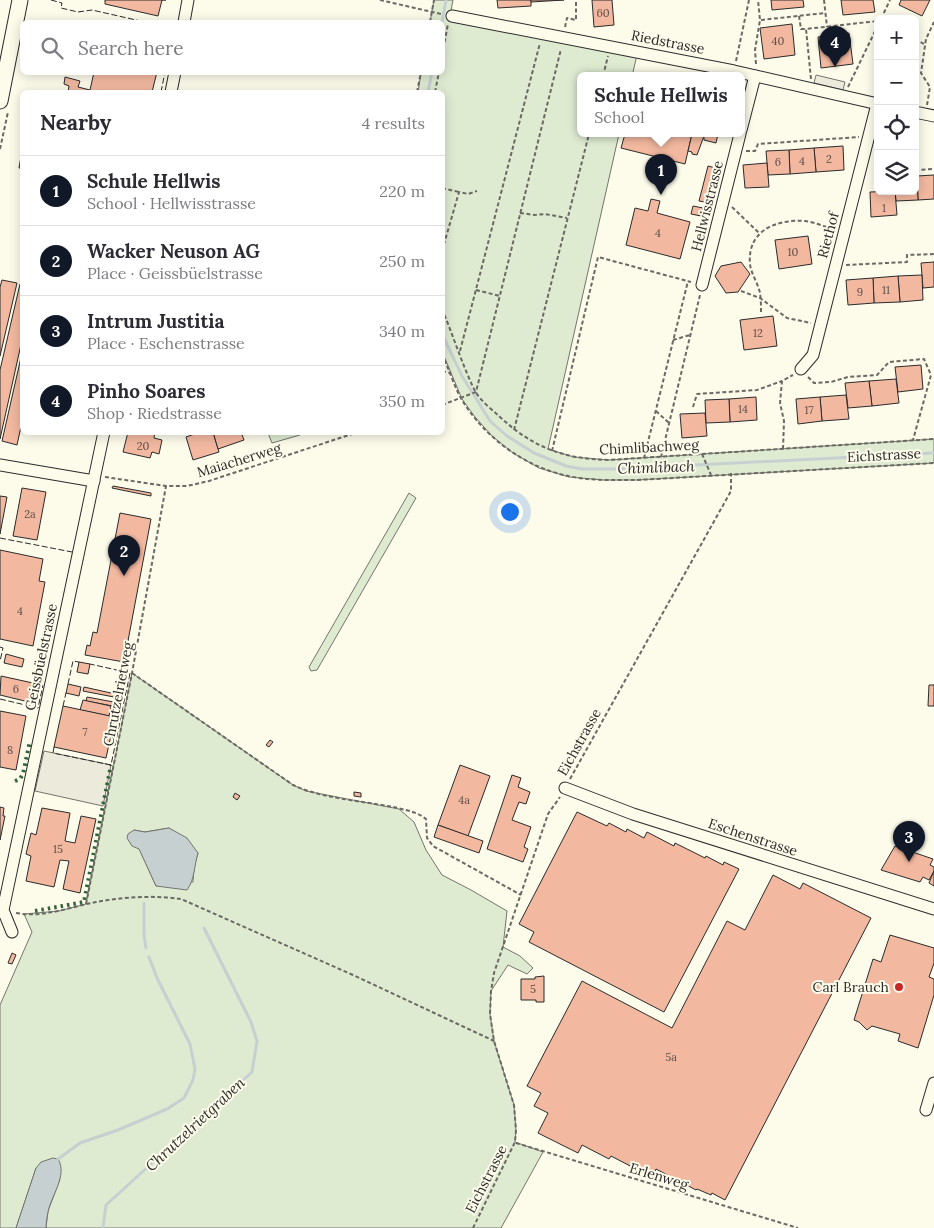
<!DOCTYPE html>
<meta charset="utf-8">
<style>
body{margin:0;font-family:Lora,serif;background:#f2f2f3;color:#2b2b33}
.controls{position:absolute;right:15px;top:15px;display:grid;overflow:hidden;border-radius:8px;box-shadow:0 2px 12px #0003}
.controls button{width:45px;height:45px;display:grid;place-items:center;padding:0;border:0;border-bottom:1px solid #e1e1e2;background:#fff;color:#2b2b33;font:25px sans-serif}
.you{position:absolute;left:509px;top:511px;width:18px;height:18px;margin:-12px;border:4px solid #fff;border-radius:50%;background:#1a73e8;box-shadow:0 0 0 8px #1a73e833}
.badge{display:grid;place-items:center;width:32px;height:32px;border-radius:50%;background:#111827;color:#fff;font-size:16px;font-weight:700}
.pin{position:absolute;translate:-50% -41px;filter:drop-shadow(0 1px 2px #0008)}
.pin::after{content:'';position:absolute;top:26px;width:18px;height:15px;background:inherit;clip-path:polygon(0 0,100% 0,50% 100%)}
.popup{position:absolute;left:577px;top:72px;width:168px;height:65px;box-sizing:border-box;display:grid;place-content:center;border-radius:8px;background:#fff;filter:drop-shadow(0 1px 4px #0005);font-size:16px;white-space:nowrap;color:#7c7c81}
.popup b{font-size:19px;color:#2b2b33}
.popup::after{content:'';position:absolute;left:50%;top:100%;margin-left:-10px;border:10px solid transparent;border-top-color:#fff}
.list{margin:0;padding:0;list-style:none}
h2{display:flex;justify-content:space-between;align-items:center;height:65px;margin:0;padding:0 20px;font-size:21px}
h2 small{font-size:16px;font-weight:400;color:#7c7c81}
.list li{display:grid;grid-template-columns:32px 1fr auto;gap:15px;align-items:center;box-sizing:border-box;height:70px;padding:0 20px;border-top:1px solid #e1e1e2}
.list b{display:block;font-size:19px;white-space:nowrap}
.list p{margin:0;font-size:16px;white-space:nowrap;color:#7c7c81}
.list em{font-size:16px;font-style:normal;color:#7c7c81}
.icon{flex:none;width:28px;height:28px;fill:none;stroke:currentColor;stroke-width:2;stroke-linecap:round;stroke-linejoin:round}
.map{position:relative;flex:none;width:934px;height:1228px;overflow:hidden}
.search{position:absolute;background:#fff;box-shadow:0 2px 12px #0003;left:20px;top:20px;width:425px;height:55px;display:flex;align-items:center;gap:12px;box-sizing:border-box;padding:0 18px;border-radius:8px;color:#7c7c81;font-size:19px}
.panel{position:absolute;background:#fff;box-shadow:0 2px 12px #0003;left:20px;top:90px;width:425px;height:345px;border-radius:8px}
.map>svg:first-child{display:block}
.green{fill:#deebd1;stroke:#74746e;fill-rule:evenodd}
.parking{fill:#eceadb;stroke:#74746e}
.water{fill:#c7d0d0;stroke:#74746e}
.lines{fill:none;stroke-linecap:round;stroke-linejoin:round}
.stream{stroke:#c7d0d0;stroke-width:3}
.building{fill:#f2b8a0;stroke:#2b2b2b}
.minor-casing{stroke:#2b2b2b;stroke-width:13}
.major-casing{stroke:#2b2b2b;stroke-width:17}
.path{stroke:#6a6964;stroke-width:2;stroke-dasharray:4 2.5;stroke-linecap:butt}
.minor{stroke:#fdfbea;stroke-width:11}
.major{stroke:#fdfbea;stroke-width:15}
.hedge{stroke:#34623c;stroke-width:4;stroke-dasharray:2.5 4;stroke-linecap:butt}
.fence{stroke:#2b2b2b;stroke-width:1;stroke-dasharray:6 2.5;stroke-linecap:butt}
.poi-dot{fill:#c62828;stroke:#fdfbea;stroke-width:2}
.labels{text-anchor:middle;dominant-baseline:central;stroke-width:4;stroke-linejoin:round;paint-order:stroke}
.number-label{font-size:11px;fill:#5d4e48}
.street-label{font-size:14px;fill:#2b2b2b;stroke:#fdfbea}
.poi-label{font-size:14px;fill:#2b2b2b;stroke:#fdfbea;text-anchor:end}
.water-label{font-size:15px;font-style:italic;fill:#2b2b2b;stroke:#fdfbea}
</style>
<div class="map">
<svg width="934" height="1228" viewBox="0 0 934 1228">
<rect width="100%" height="100%" fill="#fdfbea"/>
<g class="green">
<path d="M 434,0 L 453,0 L 450,16 L 638,51 L 632,76 L 581,76 L 581,134 L 619,134 L 548,449 L 574,457 L 609,460 L 934,439 L 934,463 L 637,480 L 603,480 L 569,477 L 539,468 L 513,453 L 492,436 L 475,417 L 462,399 L 443,354 L 442,92 L 418,92 L 421,73 L 442,72 L 442,22 L 430,22 Z"/>
<path d="M 268,433 L 299,433 L 300,435 L 272,443 Z"/>
<path d="M 409,493 L 416,498 L 317,670 L 311,671 L 309,667 Z"/>
<path d="M 132,673 L 293,785 L 306,791 L 399,809 L 414,822 L 426,850 L 442,875 L 471,890 L 507,911 L 503,947 L 520,956 L 533,968 L 527,974 L 508,965 L 491,991 L 490,1014 L 494,1041 L 514,1105 L 516,1130 L 515,1142 L 543,1152 L 501,1228 L 46,1228 L 48,1211 L 60,1179 L 36,1168 L 16,1228 L 0,1228 L 0,1005 L 32,932 L 24,914 L 59,911 L 86,904 ZM 169,828 L 198,853 L 194,867 L 193,882 L 156,886 L 139,848 L 134,830 L 145,832 Z"/>
</g>
<g class="parking">
<path d="M 816,75 L 845,82 L 843,90 L 814,83 Z"/>
<path d="M 44,751 L 111,765 L 103,806 L 35,791 Z"/>
</g>
<g class="water">
<path d="M 169,828 L 187,838 L 198,853 C 194,866 195,879 187,890 L 156,886 L 139,849 L 132,846 L 127,838 L 128,834 L 134,830 L 145,832 Z"/>
<path d="M 53,1158 L 58,1159 C 68,1175 51,1196 48,1212 C 47,1217 46,1223 46,1228 L 16,1228 L 36,1168 L 41,1162 Z"/>
</g>
<g class="lines">
<g class="stream">
<path d="M 442,22 L 446,0"/>
<path d="M 428,92 L 432,72"/>
<path d="M 442,334 L 462,376 L 490,421 L 507,436 L 534,453 L 566,466 L 582,469 L 617,469 L 934,453"/>
<path d="M 144,903 L 144,935 L 146,948"/>
<path d="M 58,1159 L 80,1143 L 118,1130 L 167,1109 L 184,1098 L 193,1080 L 195,1069 L 190,1044 L 157,978 L 149,957"/>
<path d="M 103,1228 L 106,1205 L 252,1072 L 257,1041 L 251,1022 L 204,928"/>
</g>
</g>
<g class="building">
<path d="M 105,0 L 166,0 L 162,0 L 158,16 L 105,4 Z"/>
<path d="M 497,0 L 531,0 L 531,6 L 498,8 Z"/>
<path d="M 531,0 L 564,0 L 531,2 Z"/>
<path d="M 592,0 L 612,0 L 614,25 L 594,27 Z"/>
<path d="M 771,0 L 803,0 L 804,7 L 772,10 Z"/>
<path d="M 841,0 L 873,0 L 875,12 L 843,15 Z"/>
<path d="M 901,0 L 930,0 L 922,16 L 899,5 Z"/>
<path d="M 792,24 L 795,55 L 764,59 L 760,28 Z"/>
<path d="M 849,33 L 853,64 L 821,68 L 818,37 Z"/>
<path d="M 94,72 L 157,72 L 152,92 L 68,92 L 69,86 L 64,84 L 65,77 L 80,81 L 78,87 L 90,90 Z"/>
<path d="M 625,134 L 692,134 L 685,164 L 621,148 Z"/>
<path d="M 692,134 L 704,136 L 697,155 L 692,154 L 692,152 L 688,151 Z"/>
<path d="M 696,134 L 718,134 L 716,143 L 704,140 L 704,137 Z"/>
<path d="M 843,146 L 844,170 L 816,172 L 814,148 Z"/>
<path d="M 814,148 L 816,172 L 790,174 L 789,150 Z"/>
<path d="M 789,150 L 790,174 L 768,175 L 766,151 Z"/>
<path d="M 22,151 L 22,168 L 19,168 Z"/>
<path d="M 767,163 L 769,187 L 745,188 L 743,165 Z"/>
<path d="M 708,166 L 719,169 L 711,203 L 699,201 Z"/>
<path d="M 934,175 L 934,199 L 918,200 L 917,176 Z"/>
<path d="M 915,176 L 917,176 L 918,200 L 896,201 L 895,191 L 915,191 Z"/>
<path d="M 895,191 L 897,215 L 871,217 L 870,192 Z"/>
<path d="M 651,199 L 660,201 L 657,213 L 690,222 L 680,259 L 626,245 L 635,208 L 648,211 Z"/>
<path d="M 693,206 L 703,208 L 701,216 L 691,214 Z"/>
<path d="M 808,236 L 812,264 L 779,269 L 775,240 Z"/>
<path d="M 741,262 L 750,274 L 738,292 L 726,293 L 715,276 L 721,266 Z"/>
<path d="M 934,262 L 934,287 L 923,288 L 921,263 Z"/>
<path d="M 922,275 L 923,300 L 900,302 L 898,276 Z"/>
<path d="M 898,276 L 900,302 L 874,303 L 873,278 Z"/>
<path d="M 873,278 L 874,303 L 848,305 L 846,280 Z"/>
<path d="M 2,280 L 17,283 L 0,356 L 0,287 Z"/>
<path d="M 20,284 L 22,284 L 22,340 L 0,439 L 0,370 Z"/>
<path d="M 773,316 L 777,346 L 744,350 L 740,320 Z"/>
<path d="M 22,353 L 22,422 L 17,445 L 2,441 Z"/>
<path d="M 921,365 L 923,389 L 898,392 L 895,367 Z"/>
<path d="M 896,379 L 899,403 L 872,406 L 869,381 Z"/>
<path d="M 869,381 L 872,406 L 848,408 L 845,383 Z"/>
<path d="M 846,395 L 849,419 L 822,421 L 820,397 Z"/>
<path d="M 756,397 L 757,420 L 730,422 L 729,399 Z"/>
<path d="M 820,397 L 822,421 L 798,424 L 796,399 Z"/>
<path d="M 729,399 L 730,422 L 706,423 L 705,400 Z"/>
<path d="M 705,413 L 707,436 L 682,438 L 680,414 Z"/>
<path d="M 128,432 L 155,432 L 154,438 L 162,440 L 159,454 L 152,452 L 150,458 L 123,452 Z"/>
<path d="M 200,432 L 213,432 L 219,452 L 193,460 L 186,437 Z"/>
<path d="M 213,432 L 241,432 L 244,440 L 218,449 Z"/>
<path d="M 113,486 L 151,493 L 151,496 L 112,488 Z"/>
<path d="M 22,488 L 46,492 L 37,540 L 13,536 Z"/>
<path d="M 0,496 L 7,497 L 0,534 Z"/>
<path d="M 120,513 L 151,519 L 124,662 L 85,655 L 87,645 L 90,646 L 93,632 L 97,633 Z"/>
<path d="M 0,550 L 43,559 L 39,581 L 45,582 L 33,646 L 0,639 Z"/>
<path d="M 6,654 L 24,659 L 22,667 L 4,663 Z"/>
<path d="M 79,662 L 90,664 L 88,674 L 77,672 Z"/>
<path d="M 1,676 L 33,683 L 29,702 L 0,695 Z"/>
<path d="M 68,684 L 81,687 L 79,696 L 66,693 Z"/>
<path d="M 929,685 L 934,685 L 934,706 L 928,706 Z"/>
<path d="M 84,687 L 120,695 L 119,698 L 83,691 Z"/>
<path d="M 87,697 L 119,703 L 118,707 L 86,701 Z"/>
<path d="M 83,700 L 111,706 L 109,716 L 80,710 Z"/>
<path d="M 63,706 L 115,717 L 106,758 L 54,747 Z"/>
<path d="M 0,711 L 26,716 L 16,770 L 0,767 Z"/>
<path d="M 270,740 L 273,742 L 269,747 L 266,745 Z"/>
<path d="M 460,765 L 490,776 L 468,836 L 438,825 Z"/>
<path d="M 512,775 L 521,778 L 518,787 L 530,792 L 526,804 L 519,802 L 512,820 L 531,827 L 524,847 L 528,849 L 523,862 L 487,849 Z"/>
<path d="M 354,792 L 361,793 L 361,797 L 354,796 Z"/>
<path d="M 235,793 L 240,796 L 237,800 L 233,797 Z"/>
<path d="M 0,807 L 4,808 L 3,816 L 5,816 L 0,840 Z"/>
<path d="M 42,808 L 70,813 L 65,841 L 75,843 L 81,816 L 96,819 L 80,893 L 63,889 L 69,861 L 60,860 L 54,887 L 26,881 L 31,856 L 26,854 L 31,833 L 36,835 Z"/>
<path d="M 577,812 L 607,826 L 609,823 L 626,832 L 627,829 L 644,838 L 647,832 L 674,846 L 675,843 L 705,858 L 706,856 L 723,865 L 724,862 L 739,869 L 664,1012 L 529,942 L 534,932 L 519,924 Z"/>
<path d="M 438,825 L 483,841 L 479,853 L 434,837 Z"/>
<path d="M 895,846 L 933,859 L 930,865 L 934,867 L 934,871 L 929,880 L 923,877 L 920,882 L 881,870 Z"/>
<path d="M 934,871 L 934,886 L 929,883 Z"/>
<path d="M 773,875 L 800,889 L 803,883 L 871,918 L 725,1200 L 712,1193 L 711,1195 L 697,1189 L 696,1190 L 656,1169 L 653,1175 L 639,1167 L 638,1170 L 611,1156 L 609,1159 L 582,1145 L 578,1153 L 538,1133 L 548,1113 L 534,1106 L 541,1093 L 527,1086 L 582,981 L 672,1028 L 727,921 L 745,930 Z"/>
<path d="M 890,935 L 934,948 L 934,963 L 929,977 L 934,979 L 934,995 L 918,1048 L 898,1041 L 900,1034 L 872,1026 L 867,1030 L 859,1022 L 854,1020 L 873,959 L 881,962 Z"/>
<path d="M 12,953 L 16,955 L 12,964 L 8,963 Z"/>
<path d="M 544,976 L 544,1002 L 536,1002 L 536,1000 L 521,1000 L 521,979 L 535,979 L 535,977 Z"/>
</g>
<g class="lines">
<defs>
<g id="minor">
<path d="M 452,16 L 734,71 L 878,104"/>
<path d="M 184,22 L 188,0"/>
<path d="M 171,92 L 175,72"/>
<path d="M 915,112 L 934,116"/>
<path d="M 741,130 L 755,76"/>
<path d="M 702,285 L 740,134"/>
<path d="M 801,369 L 813,355 L 877,104"/>
<path d="M 0,465 L 94,481"/>
<path d="M 565,788 L 633,814 L 934,909"/>
<path d="M 12,932 L 3,910 L 104,432"/>
<path d="M 926,1110 L 934,1083"/>
</g>
<path id="major" d="M 0,101 L 20,0"/>
</defs>
<use href="#minor" class="minor-casing"/>
<use href="#major" class="major-casing"/>
<g class="path">
<path d="M 380,0 L 441,14"/>
<path d="M 824,0 L 827,27"/>
<path d="M 799,16 L 801,29 L 806,29"/>
<path d="M 881,19 L 890,0"/>
<path d="M 761,20 L 825,13"/>
<path d="M 430,22 L 434,0"/>
<path d="M 565,27 L 567,18 L 576,20 L 576,0"/>
<path d="M 915,39 L 924,44"/>
<path d="M 442,55 L 448,24"/>
<path d="M 736,61 L 749,0"/>
<path d="M 756,64 L 755,50 L 760,20 L 758,0"/>
<path d="M 603,76 L 608,56"/>
<path d="M 811,79 L 806,29 L 878,21"/>
<path d="M 848,87 L 878,25"/>
<path d="M 417,92 L 421,72"/>
<path d="M 435,92 L 439,72"/>
<path d="M 927,105 L 930,87 L 921,73 L 926,39 L 934,22"/>
<path d="M 0,149 L 8,112"/>
<path d="M 746,151 L 755,151 L 758,144 L 859,137"/>
<path d="M 915,170 L 934,169"/>
<path d="M 442,188 L 459,192"/>
<path d="M 732,207 L 759,233"/>
<path d="M 520,213 L 535,215 L 545,214 L 567,218"/>
<path d="M 442,251 L 459,192 L 468,194 L 477,191"/>
<path d="M 846,265 L 907,262 L 907,255 L 934,254"/>
<path d="M 476,290 L 500,296"/>
<path d="M 741,291 L 760,298 L 787,318 L 811,323"/>
<path d="M 442,309 C 453,335 463,367 475,391 C 480,400 491,409 499,416 C 532,447 563,459 609,460 L 934,439"/>
<path d="M 761,312 C 761,306 761,299 760,293 C 758,283 751,274 750,264 C 747,230 777,219 805,221 C 815,222 825,227 835,230"/>
<path d="M 673,340 L 690,335"/>
<path d="M 460,351 L 540,43"/>
<path d="M 442,354 C 449,369 454,386 462,400 C 485,438 525,467 568,476 C 590,481 614,480 637,480 L 934,463"/>
<path d="M 442,371 L 451,373"/>
<path d="M 808,377 L 814,383 L 831,382 L 848,377 L 877,375 L 889,362 L 924,359 L 931,375 L 913,440"/>
<path d="M 442,405 L 476,392 L 561,49"/>
<path d="M 693,407 L 697,394 L 757,390 L 782,381"/>
<path d="M 656,411 L 669,423"/>
<path d="M 514,430 L 589,134"/>
<path d="M 783,449 L 784,421 L 780,403 L 782,381 L 793,375"/>
<path d="M 552,451 L 598,257 L 691,282"/>
<path d="M 702,454 L 711,475"/>
<path d="M 661,457 L 700,295"/>
<path d="M 644,458 L 688,281"/>
<path d="M 105,477 L 166,486 L 187,486 L 209,481 L 358,432"/>
<path d="M 132,673 L 293,785 C 323,799 365,801 398,808 C 409,811 417,812 426,819 L 427,838 L 433,846 L 521,895"/>
<path d="M 570,779 L 731,491 L 731,473"/>
<path d="M 86,904 L 132,673 L 166,486"/>
<path d="M 16,913 C 44,918 70,907 96,902 C 123,897 154,895 181,899 L 353,975 L 494,1041"/>
<path d="M 516,1143 L 798,1228"/>
<path d="M 473,1228 L 515,1142 L 516,1130 L 514,1105 L 494,1041 L 490,1014 L 491,991 L 494,973 L 548,814 L 560,797"/>
</g>
<use href="#minor" class="minor"/>
<use href="#major" class="major"/>
<g class="hedge">
<path d="M 15,781 L 20,779 L 23,774 L 30,741"/>
<path d="M 35,911 L 84,902 L 111,765"/>
</g>
<g class="fence">
<path d="M 51,0 L 62,3 L 61,8 L 78,12 L 92,10 L 145,22"/>
<path d="M 161,92 L 165,72"/>
<path d="M 442,363 L 444,366 L 442,366"/>
<path d="M 0,538 L 72,552"/>
<path d="M 0,647 L 3,648 L 0,661"/>
<path d="M 68,684 L 73,661 L 79,662"/>
<path d="M 0,699 L 38,708 L 43,685"/>
<path d="M 63,706 L 66,693"/>
<path d="M 54,747 L 53,753 L 111,765 L 130,673 L 90,664"/>
</g>
</g>
<circle class="poi-dot" cx="899" cy="987" r="5"/>
<g class="labels">
<g class="number-label">
<text x="603" y="13">60</text>
<text x="778" y="41">40</text>
<text x="829" y="159">2</text>
<text x="802" y="161">4</text>
<text x="778" y="162">6</text>
<text x="884" y="208">1</text>
<text x="658" y="233">4</text>
<text x="793" y="252">10</text>
<text x="886" y="290">11</text>
<text x="860" y="292">9</text>
<text x="758" y="333">12</text>
<text x="743" y="409">14</text>
<text x="809" y="410">17</text>
<text x="143" y="446">20</text>
<text x="30" y="514">2a</text>
<text x="20" y="611">4</text>
<text x="16" y="689">6</text>
<text x="85" y="732">7</text>
<text x="10" y="750">8</text>
<text x="464" y="800">4a</text>
<text x="58" y="849">15</text>
<text x="533" y="989">5</text>
<text x="671" y="1057">5a</text>
</g>
<g class="street-label">
<text transform="translate(668 42) rotate(11)">Riedstrasse</text>
<text transform="translate(707 206) rotate(-76)">Hellwisstrasse</text>
<text transform="translate(828 235) rotate(-75)">Riethof</text>
<text transform="translate(649 447) rotate(-3)">Chimlibachweg</text>
<text transform="translate(884 455) rotate(-3)">Eichstrasse</text>
<text transform="translate(239 460) rotate(-17)">Maiacherweg</text>
<text transform="translate(41 657) rotate(-78)">Geissbüelstrasse</text>
<text transform="translate(118 694) rotate(-79)">Chrutzelrietweg</text>
<text transform="translate(579 742) rotate(-61)">Eichstrasse</text>
<text transform="translate(753 837) rotate(18)">Eschenstrasse</text>
<text transform="translate(659 1176) rotate(17)">Erlenweg</text>
<text transform="translate(486 1179) rotate(-63)">Eichstrasse</text>
</g>
<g class="poi-label">
<text x="889" y="987">Carl Brauch</text>
</g>
<g class="water-label">
<text transform="translate(656 467) rotate(-2)">Chimlibach</text>
<text transform="translate(195 1124) rotate(-43)">Chrutzelrietgraben</text>
</g>
</g>
</svg>
<div class="controls">
<button>+</button>
<button>−</button>
<button><svg class="icon" aria-label="locate" viewBox="0 0 24 24"><circle cx="12" cy="12" r="6"/><path d="M12 2v4M12 18v4M2 12h4M18 12h4"/></svg></button>
<button><svg class="icon" aria-label="layers" viewBox="0 0 24 24"><path d="M12 4l9 5-9 5-9-5zM3 14l9 5 9-5"/></svg></button>
</div>
<div class="you"></div>
<div class="pin badge" style="left:661px;top:195px">1</div>
<div class="popup"><b>Schule Hellwis</b>School</div>
<div class="pin badge" style="left:124px;top:576px">2</div>
<div class="pin badge" style="left:909px;top:862px">3</div>
<div class="pin badge" style="left:835px;top:67px">4</div>
<div class="search"><svg class="icon" aria-label="search" viewBox="0 0 24 24"><circle cx="10" cy="10" r="6"/><path d="M15 15l6 6"/></svg>Search here</div>
<section class="panel">
<h2>Nearby<small>4 results</small></h2>
<ul class="list">
<li><span class="badge">1</span><div><b>Schule Hellwis</b><p>School · Hellwisstrasse</p></div><em>220 m</em></li>
<li><span class="badge">2</span><div><b>Wacker Neuson AG</b><p>Place · Geissbüelstrasse</p></div><em>250 m</em></li>
<li><span class="badge">3</span><div><b>Intrum Justitia</b><p>Place · Eschenstrasse</p></div><em>340 m</em></li>
<li><span class="badge">4</span><div><b>Pinho Soares</b><p>Shop · Riedstrasse</p></div><em>350 m</em></li>
</ul>
</section>
</div>
